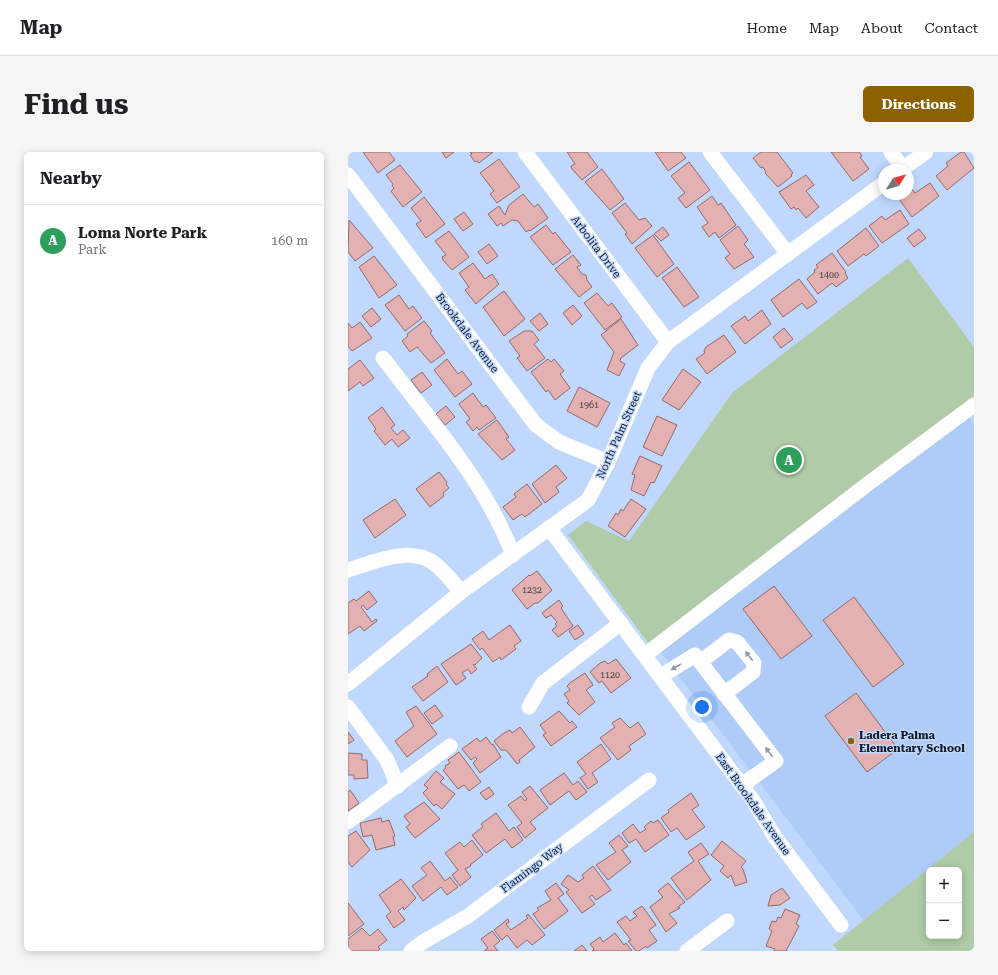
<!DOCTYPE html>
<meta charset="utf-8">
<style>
body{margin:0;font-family:"Roboto Serif",serif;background:#f6f6f6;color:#202124}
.controls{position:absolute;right:12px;bottom:12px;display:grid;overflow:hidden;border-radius:6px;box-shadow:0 2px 10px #0003}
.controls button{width:36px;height:36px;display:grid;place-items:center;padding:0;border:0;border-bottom:1px solid #e0e0e0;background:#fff;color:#202124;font:20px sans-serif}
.compass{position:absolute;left:530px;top:12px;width:36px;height:36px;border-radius:50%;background:#fff;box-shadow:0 2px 10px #0003;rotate:53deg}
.you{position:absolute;left:354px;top:555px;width:14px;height:14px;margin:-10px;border:3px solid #fff;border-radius:50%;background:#1a73e8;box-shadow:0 0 0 6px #1a73e833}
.badge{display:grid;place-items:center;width:26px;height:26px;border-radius:50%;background:#8b6102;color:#fff;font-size:13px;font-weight:700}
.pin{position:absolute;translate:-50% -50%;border:2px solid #fff;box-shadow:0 1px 4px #0006}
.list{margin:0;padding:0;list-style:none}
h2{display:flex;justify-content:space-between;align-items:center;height:52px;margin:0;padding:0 16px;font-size:17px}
h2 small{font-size:13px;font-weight:400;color:#757577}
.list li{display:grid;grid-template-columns:26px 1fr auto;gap:12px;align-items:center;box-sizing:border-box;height:72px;padding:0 16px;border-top:1px solid #e0e0e0}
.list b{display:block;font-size:15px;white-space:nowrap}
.list p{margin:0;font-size:13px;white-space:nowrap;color:#757577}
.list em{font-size:13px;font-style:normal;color:#757577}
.map{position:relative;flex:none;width:626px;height:799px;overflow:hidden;border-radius:6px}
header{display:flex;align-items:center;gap:24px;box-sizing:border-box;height:56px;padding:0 20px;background:#fff;border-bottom:1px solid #e0e0e0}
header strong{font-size:19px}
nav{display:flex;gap:22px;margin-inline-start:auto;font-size:14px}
.intro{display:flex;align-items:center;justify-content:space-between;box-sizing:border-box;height:96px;padding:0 24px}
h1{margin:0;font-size:28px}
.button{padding:10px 18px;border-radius:6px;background:#8b6102;color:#fff;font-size:14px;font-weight:700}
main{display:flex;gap:24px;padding:0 24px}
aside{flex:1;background:#fff;border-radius:6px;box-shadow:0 2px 10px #0003}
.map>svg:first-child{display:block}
.built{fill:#afccf8}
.green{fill:#b0cba8;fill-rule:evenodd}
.building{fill:#e3b1b1;stroke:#956868}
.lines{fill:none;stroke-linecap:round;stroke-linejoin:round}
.minor{stroke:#fff;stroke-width:15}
.oneway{fill:#93979d}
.poi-dot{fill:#8b6102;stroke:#c0d8fe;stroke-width:1.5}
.labels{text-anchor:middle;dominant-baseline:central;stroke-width:3;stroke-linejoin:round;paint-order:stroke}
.number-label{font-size:9px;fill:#453e48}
.street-label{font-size:11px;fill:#101825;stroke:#c0d8fe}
.poi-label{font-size:11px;font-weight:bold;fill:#101825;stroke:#c0d8fe;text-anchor:start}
</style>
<header>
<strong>Map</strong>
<nav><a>Home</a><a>Map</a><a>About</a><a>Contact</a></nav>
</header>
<div class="intro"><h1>Find us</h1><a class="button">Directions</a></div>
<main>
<aside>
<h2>Nearby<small></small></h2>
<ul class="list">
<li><span class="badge" style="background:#2e9e5b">A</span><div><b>Loma Norte Park</b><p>Park</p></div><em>160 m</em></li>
</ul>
</aside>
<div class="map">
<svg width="626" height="799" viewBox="0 0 626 799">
<rect width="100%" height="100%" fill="#c0d8fe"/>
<path class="built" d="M 621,265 L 626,272 L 626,680 L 516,769 L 311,498 Z"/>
<g class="green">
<path d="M 560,106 L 626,195 L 626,246 L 301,492 L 220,383 L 238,369 L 281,389 L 384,241 Z"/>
<path d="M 626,680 L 626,799 L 490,799 L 485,793 ZM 581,718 L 611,718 L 611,784 L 581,784 Z"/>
</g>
<g class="building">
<path d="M 15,0 L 41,0 L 47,8 L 30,21 Z"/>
<path d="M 94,0 L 106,0 L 98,6 Z"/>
<path d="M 122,0 L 145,0 L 131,11 L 129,9 L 127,10 L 122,3 L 124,2 Z"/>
<path d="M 219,0 L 239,0 L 250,15 L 234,28 L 224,17 L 223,14 L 227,12 Z"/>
<path d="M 307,0 L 333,0 L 338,6 L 320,19 Z"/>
<path d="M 413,0 L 429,0 L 445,21 L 443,23 L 444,24 L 430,35 L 417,21 L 418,20 L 415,15 L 413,16 L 405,6 Z"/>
<path d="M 483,0 L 511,0 L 514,4 L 512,5 L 521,17 L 505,29 Z"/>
<path d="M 613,0 L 616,0 L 626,16 L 599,38 L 588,24 L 600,14 L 598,11 Z"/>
<path d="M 151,7 L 172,35 L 149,51 L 142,42 L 146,39 L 132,21 Z"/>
<path d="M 341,10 L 362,38 L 338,56 L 330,46 L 337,41 L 323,24 Z"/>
<path d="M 52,13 L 74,40 L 55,55 L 43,39 L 46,36 L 44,34 L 45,32 L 38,23 Z"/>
<path d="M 254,17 L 276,47 L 262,58 L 237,30 Z"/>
<path d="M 458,23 L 466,33 L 458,39 L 471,55 L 458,66 L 450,56 L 448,58 L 446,55 L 443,57 L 431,40 Z"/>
<path d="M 582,31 L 591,44 L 564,65 L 551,47 L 560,42 L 564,37 L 567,41 Z"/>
<path d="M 175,42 L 186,55 L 190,52 L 200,66 L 182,79 L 181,78 L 178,80 L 170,69 L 164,68 L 155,74 L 153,71 L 149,74 L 140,62 L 151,54 L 157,63 L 161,53 Z"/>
<path d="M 364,44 L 370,53 L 373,51 L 388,73 L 371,86 L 367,80 L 361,85 L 354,75 L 360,71 L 349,55 Z"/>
<path d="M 76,45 L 97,72 L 78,86 L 68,72 L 73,69 L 63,56 Z"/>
<path d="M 277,51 L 291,68 L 297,66 L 304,74 L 284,92 L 277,82 L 279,81 L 264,61 Z"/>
<path d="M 552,58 L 561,72 L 534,91 L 521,74 L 534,64 L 537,68 Z"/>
<path d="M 116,60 L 125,72 L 115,79 L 106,67 Z"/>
<path d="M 1,68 L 25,96 L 7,109 L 0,100 Z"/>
<path d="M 198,73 L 205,82 L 207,80 L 223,100 L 205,113 L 182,85 Z"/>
<path d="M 390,74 L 400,88 L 396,92 L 406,105 L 386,117 L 377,106 L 382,102 L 372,88 Z"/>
<path d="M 315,75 L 321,83 L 313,89 L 306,82 Z"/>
<path d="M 518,76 L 531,94 L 518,104 L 516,102 L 500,114 L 489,99 Z"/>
<path d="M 571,77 L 578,86 L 566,95 L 559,86 Z"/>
<path d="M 101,79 L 121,105 L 104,118 L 95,108 L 94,105 L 98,103 L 87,89 Z"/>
<path d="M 305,83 L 326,112 L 309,125 L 287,96 Z"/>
<path d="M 141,92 L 150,104 L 139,112 L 130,100 Z"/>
<path d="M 484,101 L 498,120 L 497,121 L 500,126 L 488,135 L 484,131 L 470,142 L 459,127 L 467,120 L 466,118 L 470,115 L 468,113 Z"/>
<path d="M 225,103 L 233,113 L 229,115 L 234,122 L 238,123 L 239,128 L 244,135 L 231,145 L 207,117 Z"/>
<path d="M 26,104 L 49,133 L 31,146 L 11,115 Z"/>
<path d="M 125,111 L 137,127 L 144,122 L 151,132 L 128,152 L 117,138 L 121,135 L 111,121 Z"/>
<path d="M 329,115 L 351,145 L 336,155 L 314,126 Z"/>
<path d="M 451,127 L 469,150 L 459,157 L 454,151 L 435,165 L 423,148 Z"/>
<path d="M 156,139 L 177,167 L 156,184 L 135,155 Z"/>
<path d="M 249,141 L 260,154 L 264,151 L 274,165 L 257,178 L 236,151 Z"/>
<path d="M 51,143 L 61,157 L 65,154 L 74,166 L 57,179 L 37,153 Z"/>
<path d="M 225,153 L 234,164 L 224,173 L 215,161 Z"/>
<path d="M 24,156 L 33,167 L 23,175 L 14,164 Z"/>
<path d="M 414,158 L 423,172 L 397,192 L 383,174 L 397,164 L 400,169 Z"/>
<path d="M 192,161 L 200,172 L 191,179 L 182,169 Z"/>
<path d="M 273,167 L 290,193 L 273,206 L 272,209 L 277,212 L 271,224 L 259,218 L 266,200 L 253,183 Z"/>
<path d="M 76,169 L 84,179 L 82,181 L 97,201 L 83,211 L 69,195 L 62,200 L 54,189 L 60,184 L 59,182 Z"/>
<path d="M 12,170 L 24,186 L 4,199 L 0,194 L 0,171 L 4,176 Z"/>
<path d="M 436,176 L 445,187 L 433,196 L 425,185 Z"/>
<path d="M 176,179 L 184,179 L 191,188 L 186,192 L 197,206 L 179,219 L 169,206 L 172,204 L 161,189 Z"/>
<path d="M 376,183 L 388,200 L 359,222 L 348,207 L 357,201 L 356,199 L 358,195 Z"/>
<path d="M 99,207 L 110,222 L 114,219 L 124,232 L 107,245 L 86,218 Z"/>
<path d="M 200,207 L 203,210 L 206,207 L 216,219 L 212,222 L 222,236 L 207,248 L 200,238 L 198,240 L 183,220 Z"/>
<path d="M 12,208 L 26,226 L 15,234 L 12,230 L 0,239 L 0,217 Z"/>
<path d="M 335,217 L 353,230 L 331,258 L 314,248 Z"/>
<path d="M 74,220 L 84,233 L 73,241 L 63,228 Z"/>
<path d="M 231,235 L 262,251 L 249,275 L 219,259 Z"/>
<path d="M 125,241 L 135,255 L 138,253 L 148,266 L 131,278 L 129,275 L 125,279 L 118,270 L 122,267 L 111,252 Z"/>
<path d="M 98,254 L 107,265 L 97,273 L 88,262 Z"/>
<path d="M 34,255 L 47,273 L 43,276 L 49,283 L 55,278 L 62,286 L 50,295 L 44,287 L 37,293 L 26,279 L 28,277 L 20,266 Z"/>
<path d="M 309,264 L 329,273 L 314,304 L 295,295 Z"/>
<path d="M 149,268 L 161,285 L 158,287 L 167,298 L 154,308 L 130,282 Z"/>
<path d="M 292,304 L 314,314 L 306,331 L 303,330 L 296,344 L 283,338 L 287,323 L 284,322 Z"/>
<path d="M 208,313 L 219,326 L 208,335 L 211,340 L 197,351 L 184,332 Z"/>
<path d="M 91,320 L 99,330 L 98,332 L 101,336 L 95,341 L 96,344 L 82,355 L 68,337 Z"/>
<path d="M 179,332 L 194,352 L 177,365 L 174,362 L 165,368 L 155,355 L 168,345 L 166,342 Z"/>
<path d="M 47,347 L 58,363 L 27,386 L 15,368 Z"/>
<path d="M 283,347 L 298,357 L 277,385 L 260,374 L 268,361 L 270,363 L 273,357 L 275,359 Z"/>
<path d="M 189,419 L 204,438 L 190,451 L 187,451 L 179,457 L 164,438 L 181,423 L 182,424 Z"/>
<path d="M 426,434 L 464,484 L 433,507 L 395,457 Z"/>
<path d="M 21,439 L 29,450 L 19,458 L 15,453 L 13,455 L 24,470 L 28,467 L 29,469 L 16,479 L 12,474 L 0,482 L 0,451 L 6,447 L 8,449 Z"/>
<path d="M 506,445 L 556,512 L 525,535 L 475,468 Z"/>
<path d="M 211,448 L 215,454 L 213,456 L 225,474 L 210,485 L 204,478 L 209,474 L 207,472 L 209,470 L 203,463 L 198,466 L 194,461 Z"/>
<path d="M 162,473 L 173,489 L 166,494 L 168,497 L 153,508 L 152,505 L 145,510 L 134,496 L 132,498 L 124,487 L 135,479 L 141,488 Z"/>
<path d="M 230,473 L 236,482 L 227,488 L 221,479 Z"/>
<path d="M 123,492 L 134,506 L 127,513 L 125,512 L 129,517 L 123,522 L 120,517 L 114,521 L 118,526 L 108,533 L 93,512 Z"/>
<path d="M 268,507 L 283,526 L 263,541 L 254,529 L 251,531 L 242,520 L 252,511 L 257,509 L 260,512 Z"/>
<path d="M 89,514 L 100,530 L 75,549 L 64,535 L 80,524 L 79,522 Z"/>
<path d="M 237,521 L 245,533 L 238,538 L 247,550 L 231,563 L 219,551 L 221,549 L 216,542 L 222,538 L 219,534 L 223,530 Z"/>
<path d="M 508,541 L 550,597 L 519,620 L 477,564 Z"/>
<path d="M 87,553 L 95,564 L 84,572 L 76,561 Z"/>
<path d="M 68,554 L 89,582 L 59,605 L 47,589 L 66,574 L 58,560 Z"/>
<path d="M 211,559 L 222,571 L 224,569 L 229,575 L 203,594 L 195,583 L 198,581 L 192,573 Z"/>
<path d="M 272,566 L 282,576 L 290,570 L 298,582 L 281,594 L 283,598 L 270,608 L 252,586 L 267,575 L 264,571 Z"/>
<path d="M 172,575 L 187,595 L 171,608 L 172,610 L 169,612 L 158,598 L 153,598 L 146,589 L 156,581 L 162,578 L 164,581 Z"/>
<path d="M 0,580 L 6,588 L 0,592 Z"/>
<path d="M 138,585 L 144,593 L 145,592 L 153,605 L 132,621 L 125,611 L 129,607 L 127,605 L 123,608 L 114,597 L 129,586 L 132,590 Z"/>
<path d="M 253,592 L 263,607 L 244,621 L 250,630 L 240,637 L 232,626 L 238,622 L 229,610 Z"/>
<path d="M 111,600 L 133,630 L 121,639 L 116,633 L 110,637 L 95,618 L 98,616 L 97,614 L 102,611 L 100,608 Z"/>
<path d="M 0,601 L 14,602 L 14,608 L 19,608 L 20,626 L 6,627 L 6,623 L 0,623 Z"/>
<path d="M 88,619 L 96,626 L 92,630 L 107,642 L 94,657 L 88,652 L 86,654 L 75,641 L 80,636 L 76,633 Z"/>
<path d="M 216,621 L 225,633 L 230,629 L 239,640 L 228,648 L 221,639 L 202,653 L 192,638 Z"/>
<path d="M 182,634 L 200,656 L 182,670 L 188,677 L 177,686 L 169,675 L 174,671 L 160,653 L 173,644 L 177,649 L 179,647 L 174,640 Z"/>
<path d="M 141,635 L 146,642 L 138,648 L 132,641 Z"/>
<path d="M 2,638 L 11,651 L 0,659 L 0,640 Z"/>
<path d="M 343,641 L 351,653 L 344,658 L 357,675 L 338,688 L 329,676 L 323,680 L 313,666 L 321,660 L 320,658 Z"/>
<path d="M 76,650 L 92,667 L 67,686 L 58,675 L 62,672 L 56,664 Z"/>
<path d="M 148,661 L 161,679 L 166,675 L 175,688 L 164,696 L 157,687 L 138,701 L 124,683 L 135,675 L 133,672 Z"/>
<path d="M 33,666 L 34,670 L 41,668 L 47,684 L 45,685 L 47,693 L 28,698 L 24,683 L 15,685 L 12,671 Z"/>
<path d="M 310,668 L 321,683 L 297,700 L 288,687 L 281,691 L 274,681 L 285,672 L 292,681 L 298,677 L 296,675 L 303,669 L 305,671 Z"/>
<path d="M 8,679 L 22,698 L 4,715 L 0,710 L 0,684 Z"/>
<path d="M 271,683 L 280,694 L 274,698 L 283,710 L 260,728 L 248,713 L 268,700 L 261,691 Z"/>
<path d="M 124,688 L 135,703 L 122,713 L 123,714 L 117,717 L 123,725 L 112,734 L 104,723 L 110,718 L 97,701 L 112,690 L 116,695 Z"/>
<path d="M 374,689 L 398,709 L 393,715 L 395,717 L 399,730 L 387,734 L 383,723 L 380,726 L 372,719 L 376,714 L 363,703 Z"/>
<path d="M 353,691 L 361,702 L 350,709 L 363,728 L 339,748 L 323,726 L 346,709 L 340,700 Z"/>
<path d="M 82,709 L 97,729 L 102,725 L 110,735 L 99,743 L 93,735 L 75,749 L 64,734 L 79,723 L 73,716 Z"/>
<path d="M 245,714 L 263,738 L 248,748 L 244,743 L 241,745 L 247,752 L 234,761 L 218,740 L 221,738 L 213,732 L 220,723 L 230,730 L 236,726 L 234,723 Z"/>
<path d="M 53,727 L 68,746 L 56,758 L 55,755 L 50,759 L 57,768 L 46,776 L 38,764 L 43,760 L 31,743 Z"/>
<path d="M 208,731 L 216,742 L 210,746 L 220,759 L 196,777 L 185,762 L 191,758 L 189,756 L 203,748 L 197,739 Z"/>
<path d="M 320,731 L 337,750 L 330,755 L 332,756 L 321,762 L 329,771 L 318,780 L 302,755 L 315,745 L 310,739 Z"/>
<path d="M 434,736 L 442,746 L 432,753 L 420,754 L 423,743 Z"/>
<path d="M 0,751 L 16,772 L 0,784 Z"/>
<path d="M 294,754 L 308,773 L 301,778 L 309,789 L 299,796 L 298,794 L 291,799 L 288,799 L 280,789 L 283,788 L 269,770 L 278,764 L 282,769 L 289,764 L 285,760 Z"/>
<path d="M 437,757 L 452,763 L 448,772 L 451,774 L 438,799 L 426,799 L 427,797 L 418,794 L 424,779 L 421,777 L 424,769 L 428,770 L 430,765 L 433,766 Z"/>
<path d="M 180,762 L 197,783 L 184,793 L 179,788 L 169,796 L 159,783 L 154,788 L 146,778 L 160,767 L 161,770 L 158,772 L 163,778 L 180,766 L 178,764 Z"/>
<path d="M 14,776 L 22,784 L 30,777 L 39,788 L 30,795 L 32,797 L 29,799 L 0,799 L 0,787 Z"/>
<path d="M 144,779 L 152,789 L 146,794 L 150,799 L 136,799 L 140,796 L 133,787 Z"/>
<path d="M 267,781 L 276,793 L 278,791 L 284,799 L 244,799 L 246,797 L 242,792 L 252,785 L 255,790 Z"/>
<path d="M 234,793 L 239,799 L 226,799 Z"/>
</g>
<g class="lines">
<g class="minor">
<path d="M 177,0 L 320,190"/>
<path d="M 362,0 L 440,102"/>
<path d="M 543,0 L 555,17"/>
<path d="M 553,18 L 578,0"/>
<path d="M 0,23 L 188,273 L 211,290 L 260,310"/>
<path d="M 35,206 C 82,268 137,329 165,403"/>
<path d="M 201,376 L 404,647 L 427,685 L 493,773"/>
<path d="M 0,418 C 26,410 63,393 87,412 C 97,420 105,430 113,440"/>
<path d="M 297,503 L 521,331 L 626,253"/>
<path d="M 352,510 L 381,488 L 389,490 L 406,511 L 405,520 L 376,542"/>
<path d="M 313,524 L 347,503 L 428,609 L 394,633"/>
<path d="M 0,532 L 113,440 L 240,348 L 260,310 L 300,216 L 320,190 L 536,31"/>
<path d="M 0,555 L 39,608 L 50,634"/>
<path d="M 181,555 L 195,531 L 273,471"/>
<path d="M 0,670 L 102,594"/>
<path d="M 63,799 L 75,790 L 120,764 L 301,628"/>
<path d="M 339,799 L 379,769"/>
</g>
</g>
<defs><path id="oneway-solid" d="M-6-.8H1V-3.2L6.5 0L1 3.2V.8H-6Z"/></defs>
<g class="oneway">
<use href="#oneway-solid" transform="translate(401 504) rotate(-128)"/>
<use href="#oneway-solid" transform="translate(328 515) rotate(149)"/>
<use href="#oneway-solid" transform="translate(421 600) rotate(-127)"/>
</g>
<circle class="poi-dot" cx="503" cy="589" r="4"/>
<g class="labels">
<g class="number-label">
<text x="481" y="123">1400</text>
<text x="241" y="253">1961</text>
<text x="184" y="438">1232</text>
<text x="262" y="523">1120</text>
</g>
<g class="street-label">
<text transform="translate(248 95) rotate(53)">Arbolita Drive</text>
<text transform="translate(119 181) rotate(53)">Brookdale Avenue</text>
<text transform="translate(271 283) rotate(-66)">North Palm Street</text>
<text transform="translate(405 652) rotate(55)">East Brookdale Avenue</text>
<text transform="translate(184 716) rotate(-37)">Flamingo Way</text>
</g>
<g class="poi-label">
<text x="511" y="583">Ladera Palma<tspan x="511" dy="13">Elementary School</tspan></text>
</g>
</g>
</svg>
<div class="controls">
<button>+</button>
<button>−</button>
</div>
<svg class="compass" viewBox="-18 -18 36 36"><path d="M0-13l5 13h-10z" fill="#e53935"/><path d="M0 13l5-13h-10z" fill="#757577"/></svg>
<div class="you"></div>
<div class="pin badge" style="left:441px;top:308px;background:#2e9e5b">A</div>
</div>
</main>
